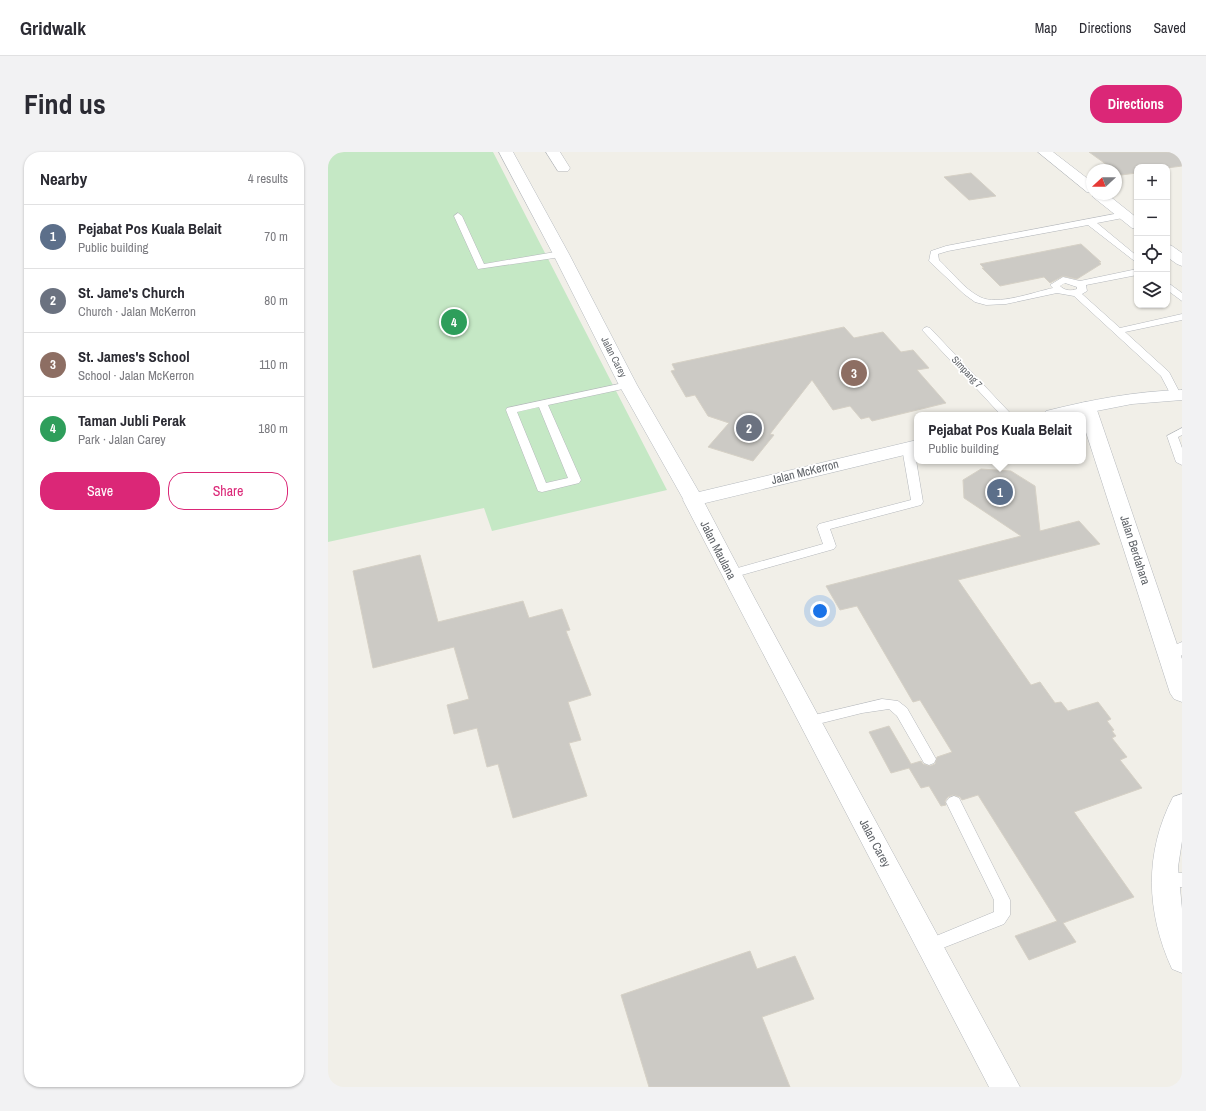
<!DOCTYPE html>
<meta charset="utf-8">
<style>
body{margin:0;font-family:"Archivo Narrow",sans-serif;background:#f2f2f3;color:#2b2b33}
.controls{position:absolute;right:12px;top:12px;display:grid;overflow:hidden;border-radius:8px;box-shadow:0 1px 3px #0004}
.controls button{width:36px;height:36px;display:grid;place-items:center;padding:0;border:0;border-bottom:1px solid #e1e1e2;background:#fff;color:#2b2b33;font:20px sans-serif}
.compass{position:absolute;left:758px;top:12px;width:36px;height:36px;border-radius:50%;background:#fff;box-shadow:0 1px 3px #0004;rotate:249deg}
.you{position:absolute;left:492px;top:459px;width:14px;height:14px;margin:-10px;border:3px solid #fff;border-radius:50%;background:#1a73e8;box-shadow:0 0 0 6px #1a73e833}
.badge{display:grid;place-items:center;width:26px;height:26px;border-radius:50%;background:#db2777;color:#fff;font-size:13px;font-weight:700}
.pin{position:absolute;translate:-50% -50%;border:2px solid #fff;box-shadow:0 1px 4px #0006}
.popup{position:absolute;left:586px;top:260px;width:172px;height:52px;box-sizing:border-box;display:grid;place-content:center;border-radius:8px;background:#fff;filter:drop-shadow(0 1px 3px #0005);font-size:13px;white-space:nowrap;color:#7c7c81}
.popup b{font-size:15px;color:#2b2b33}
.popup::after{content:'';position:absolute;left:50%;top:100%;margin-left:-8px;border:8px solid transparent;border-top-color:#fff}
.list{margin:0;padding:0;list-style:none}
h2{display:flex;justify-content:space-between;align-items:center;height:52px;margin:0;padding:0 16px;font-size:17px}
h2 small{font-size:13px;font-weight:400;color:#7c7c81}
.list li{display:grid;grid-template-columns:26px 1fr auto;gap:12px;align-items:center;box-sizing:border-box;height:64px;padding:0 16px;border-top:1px solid #e1e1e2}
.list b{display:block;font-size:15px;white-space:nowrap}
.list p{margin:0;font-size:13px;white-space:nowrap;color:#7c7c81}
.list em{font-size:13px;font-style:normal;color:#7c7c81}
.actions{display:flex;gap:8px;padding:12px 16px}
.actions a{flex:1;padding:9px 0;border:1px solid #db2777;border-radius:16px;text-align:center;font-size:14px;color:#db2777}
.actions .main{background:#db2777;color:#fff}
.icon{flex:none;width:22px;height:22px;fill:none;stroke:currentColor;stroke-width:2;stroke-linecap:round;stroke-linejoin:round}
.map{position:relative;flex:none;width:854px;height:935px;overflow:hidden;border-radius:16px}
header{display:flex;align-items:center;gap:24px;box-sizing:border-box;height:56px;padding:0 20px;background:#fff;border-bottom:1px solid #e1e1e2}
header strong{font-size:19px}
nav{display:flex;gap:22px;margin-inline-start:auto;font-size:14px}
.intro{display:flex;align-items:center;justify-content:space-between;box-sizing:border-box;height:96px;padding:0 24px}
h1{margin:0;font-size:28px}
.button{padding:10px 18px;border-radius:16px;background:#db2777;color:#fff;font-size:14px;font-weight:700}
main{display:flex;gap:24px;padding:0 24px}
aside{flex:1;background:#fff;border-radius:16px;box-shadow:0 1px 3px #0004}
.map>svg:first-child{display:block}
.green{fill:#c5e8c5}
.building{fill:#cccac5;stroke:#d6d1c6}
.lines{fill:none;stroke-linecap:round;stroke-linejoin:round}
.service-casing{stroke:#b5b8bc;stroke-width:1}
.minor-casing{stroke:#b5b8bc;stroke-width:1}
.tertiary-casing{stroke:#b5b8bc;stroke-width:1}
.secondary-casing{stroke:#b6babf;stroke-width:1}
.service{fill:#fff;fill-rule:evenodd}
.minor{fill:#fff;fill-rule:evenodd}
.tertiary{fill:#fff;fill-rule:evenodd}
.secondary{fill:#fff;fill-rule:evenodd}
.labels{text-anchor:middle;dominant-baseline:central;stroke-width:3.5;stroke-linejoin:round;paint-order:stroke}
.far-street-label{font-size:10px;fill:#5f6368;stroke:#fff}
.street-label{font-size:12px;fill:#5f6368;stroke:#fff}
</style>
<header>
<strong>Gridwalk</strong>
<nav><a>Map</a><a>Directions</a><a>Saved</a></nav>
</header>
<div class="intro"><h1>Find us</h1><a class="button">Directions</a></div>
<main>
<aside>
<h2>Nearby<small>4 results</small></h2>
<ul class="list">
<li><span class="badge" style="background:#5c6f8a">1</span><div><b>Pejabat Pos Kuala Belait</b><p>Public building</p></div><em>70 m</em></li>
<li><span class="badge" style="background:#6b7280">2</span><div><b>St. Jame's Church</b><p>Church · Jalan McKerron</p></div><em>80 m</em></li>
<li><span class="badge" style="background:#8d6e63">3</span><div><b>St. James's School</b><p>School · Jalan McKerron</p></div><em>110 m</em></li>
<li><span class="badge" style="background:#2e9e5b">4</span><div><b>Taman Jubli Perak</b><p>Park · Jalan Carey</p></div><em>180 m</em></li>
</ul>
<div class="actions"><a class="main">Save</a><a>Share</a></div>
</aside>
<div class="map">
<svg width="854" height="935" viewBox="0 0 854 935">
<rect width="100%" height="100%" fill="#f1efe8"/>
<path class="green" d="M 16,0 L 165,0 L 339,338 L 164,379 L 156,356 L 0,390 L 0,2 Z"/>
<g class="building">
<path d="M 761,0 L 854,0 L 854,14 L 839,16 L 809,15 L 809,21 L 793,23 Z"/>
<path d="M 643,21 L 668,44 L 641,48 L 616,25 Z"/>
<path d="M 753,92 L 773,110 L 771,110 L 773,112 L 749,127 L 735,124 L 722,131 L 716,125 L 672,134 L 654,116 L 656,116 L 652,112 Z"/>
<path d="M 516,175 L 526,186 L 555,180 L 573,200 L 585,198 L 601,216 L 589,218 L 618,251 L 544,269 L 541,265 L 533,267 L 522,254 L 505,258 L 484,228 L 442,282 L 446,283 L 425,309 L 380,295 L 401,271 L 380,264 L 367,243 L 358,245 L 343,219 L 347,218 L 344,212 Z"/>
<path d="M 653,317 L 683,319 L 707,334 L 712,379 L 751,369 L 772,392 L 630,428 L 703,533 L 712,530 L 727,551 L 733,550 L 740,559 L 770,550 L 783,567 L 779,569 L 786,578 L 784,579 L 788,584 L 784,586 L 799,605 L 792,608 L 814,636 L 746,660 L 806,745 L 735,771 L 748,790 L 701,808 L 687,784 L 729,769 L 650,643 L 634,648 L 632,645 L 625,643 L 620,645 L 617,649 L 618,653 L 613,654 L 601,634 L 593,636 L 581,616 L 563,621 L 541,580 L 561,574 L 583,612 L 593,609 L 595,612 L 602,614 L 607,612 L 609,605 L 624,600 L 592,548 L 585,550 L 529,454 L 512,458 L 498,434 L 693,384 L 636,346 L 635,328 Z"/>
<path d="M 92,403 L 110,470 L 195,449 L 201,466 L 234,457 L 242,478 L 238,479 L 263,543 L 240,550 L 253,588 L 241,591 L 259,644 L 185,666 L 170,612 L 159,615 L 149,576 L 126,582 L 119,553 L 141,547 L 126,495 L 45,516 L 25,419 Z"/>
<path d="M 422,799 L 429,817 L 467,804 L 486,847 L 434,865 L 462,935 L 321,935 L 293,843 Z"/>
</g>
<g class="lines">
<defs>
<g id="service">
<path d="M 797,60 L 800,61 L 800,65 L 769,71 L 809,104 L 809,111 L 760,73 L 620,99 L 610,102 L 611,108 C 624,120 636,137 652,145 C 669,154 706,140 725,136 L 722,133 L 735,125 L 752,129 L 809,117 L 809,123 L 758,133 L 759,139 L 754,142 L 792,176 L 854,162 L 854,168 L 797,180 L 841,220 L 853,243 L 852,245 L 844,245 L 833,224 L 746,144 L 729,141 L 678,152 L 658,153 L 647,150 L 636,142 L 601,109 L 603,99 L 618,94 ZM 737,131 L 749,135 L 749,137 C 743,139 737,139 732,134 Z"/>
<path d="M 130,61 L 134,64 L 156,112 L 233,99 L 237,102 L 233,105 L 150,117 L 126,64 Z"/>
<path d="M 839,130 L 854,141 L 854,149 L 839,138 Z"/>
<path d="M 599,175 L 602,176 L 684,263 L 673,263 L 596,180 L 594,178 L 596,176 Z"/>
<path d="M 300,230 L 304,231 L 305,233 L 304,235 L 220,253 L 253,328 L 251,331 L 214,340 L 210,339 L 178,258 L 179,256 ZM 211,255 L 240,326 L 218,331 L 189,260 Z"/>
<path d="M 854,276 L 854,283 L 850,285 L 854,296 L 854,313 L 848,310 L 839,284 Z"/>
<path d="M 580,293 L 586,296 L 595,350 L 593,353 L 502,377 L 508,394 L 506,397 L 403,426 L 399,425 L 397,422 L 399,419 L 495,392 L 489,375 L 491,372 L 583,348 L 574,296 Z"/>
<path d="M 854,490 L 854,503 C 849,508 846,511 838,508 L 836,505 C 840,499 847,492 854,490 Z"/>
<path d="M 554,547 L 570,549 L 579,556 L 608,607 L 606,611 L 601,613 L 596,611 L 569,564 L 561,557 L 534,561 L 482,574 L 477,573 L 475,569 L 477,565 L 482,564 Z"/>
<path d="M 626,644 L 631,646 L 682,748 L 682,763 L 676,772 L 602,801 L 596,799 L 594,794 L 596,789 L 666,760 L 666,748 L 618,650 L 621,646 Z"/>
<path d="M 838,721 L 854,721 L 854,735 L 838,735 L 832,733 L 830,728 L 832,723 Z"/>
</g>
<g id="minor">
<path d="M 218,0 L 232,0 L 242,16 L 240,19 L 230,19 Z"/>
<path d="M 710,0 L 725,0 L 764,30 L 764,42 L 779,42 L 809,66 L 809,77 L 804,76 L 765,45 L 764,41 L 759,40 Z"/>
<path d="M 839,92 L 844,94 L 854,101 L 854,114 L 849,112 L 839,105 Z"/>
<path d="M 759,250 L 765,251 L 768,255 L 854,507 L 854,550 L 846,547 L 842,541 L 755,271 L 755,263 L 753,263 L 750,255 L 753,251 Z"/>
<path d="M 854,642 L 854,689 L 850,715 L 854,757 L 854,821 L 844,817 C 818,760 816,701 845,645 Z"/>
</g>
<path id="tertiary" d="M 365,342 L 372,344 L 375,348 L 427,447 L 692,935 L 661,935 L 355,348 L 358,344 Z"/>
<g id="secondary">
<path d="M 171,0 L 185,0 L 241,102 L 309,233 L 371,340 L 589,288 L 589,300 L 365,354 L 358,352 L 291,233 L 225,102 Z"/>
<path d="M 854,238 L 854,248 L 804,252 L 748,263 L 715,263 L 718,259 C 762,248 808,239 854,238 Z"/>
</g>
</defs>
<use href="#service" class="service-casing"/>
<use href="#minor" class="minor-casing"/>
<use href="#tertiary" class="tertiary-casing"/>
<use href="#secondary" class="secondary-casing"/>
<use href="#service" class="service"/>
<use href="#minor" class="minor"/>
<use href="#tertiary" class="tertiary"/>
<use href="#secondary" class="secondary"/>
</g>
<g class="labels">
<g class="far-street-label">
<text transform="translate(286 205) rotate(63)">Jalan Carey</text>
<text transform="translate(639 220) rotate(47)">Simpang 7</text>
</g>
<g class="street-label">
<text transform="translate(477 320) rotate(-14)">Jalan McKerron</text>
<text transform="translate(390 398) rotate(63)">Jalan Maulana</text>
<text transform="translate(807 398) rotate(72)">Jalan Berdahara</text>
<text transform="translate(547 691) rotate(62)">Jalan Carey</text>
</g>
</g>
</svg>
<div class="controls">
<button>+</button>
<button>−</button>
<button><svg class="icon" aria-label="locate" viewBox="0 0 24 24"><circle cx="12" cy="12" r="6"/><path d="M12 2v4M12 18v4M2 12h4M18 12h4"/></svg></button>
<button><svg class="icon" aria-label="layers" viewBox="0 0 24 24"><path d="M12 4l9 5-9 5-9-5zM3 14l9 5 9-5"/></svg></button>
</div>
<svg class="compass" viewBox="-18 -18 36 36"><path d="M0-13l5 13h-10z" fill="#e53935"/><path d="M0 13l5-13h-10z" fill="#7c7c81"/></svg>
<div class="you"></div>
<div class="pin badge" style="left:672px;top:340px;background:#5c6f8a">1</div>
<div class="popup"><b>Pejabat Pos Kuala Belait</b>Public building</div>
<div class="pin badge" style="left:421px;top:276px;background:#6b7280">2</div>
<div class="pin badge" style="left:526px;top:221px;background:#8d6e63">3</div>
<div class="pin badge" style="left:126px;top:170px;background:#2e9e5b">4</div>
</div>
</main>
